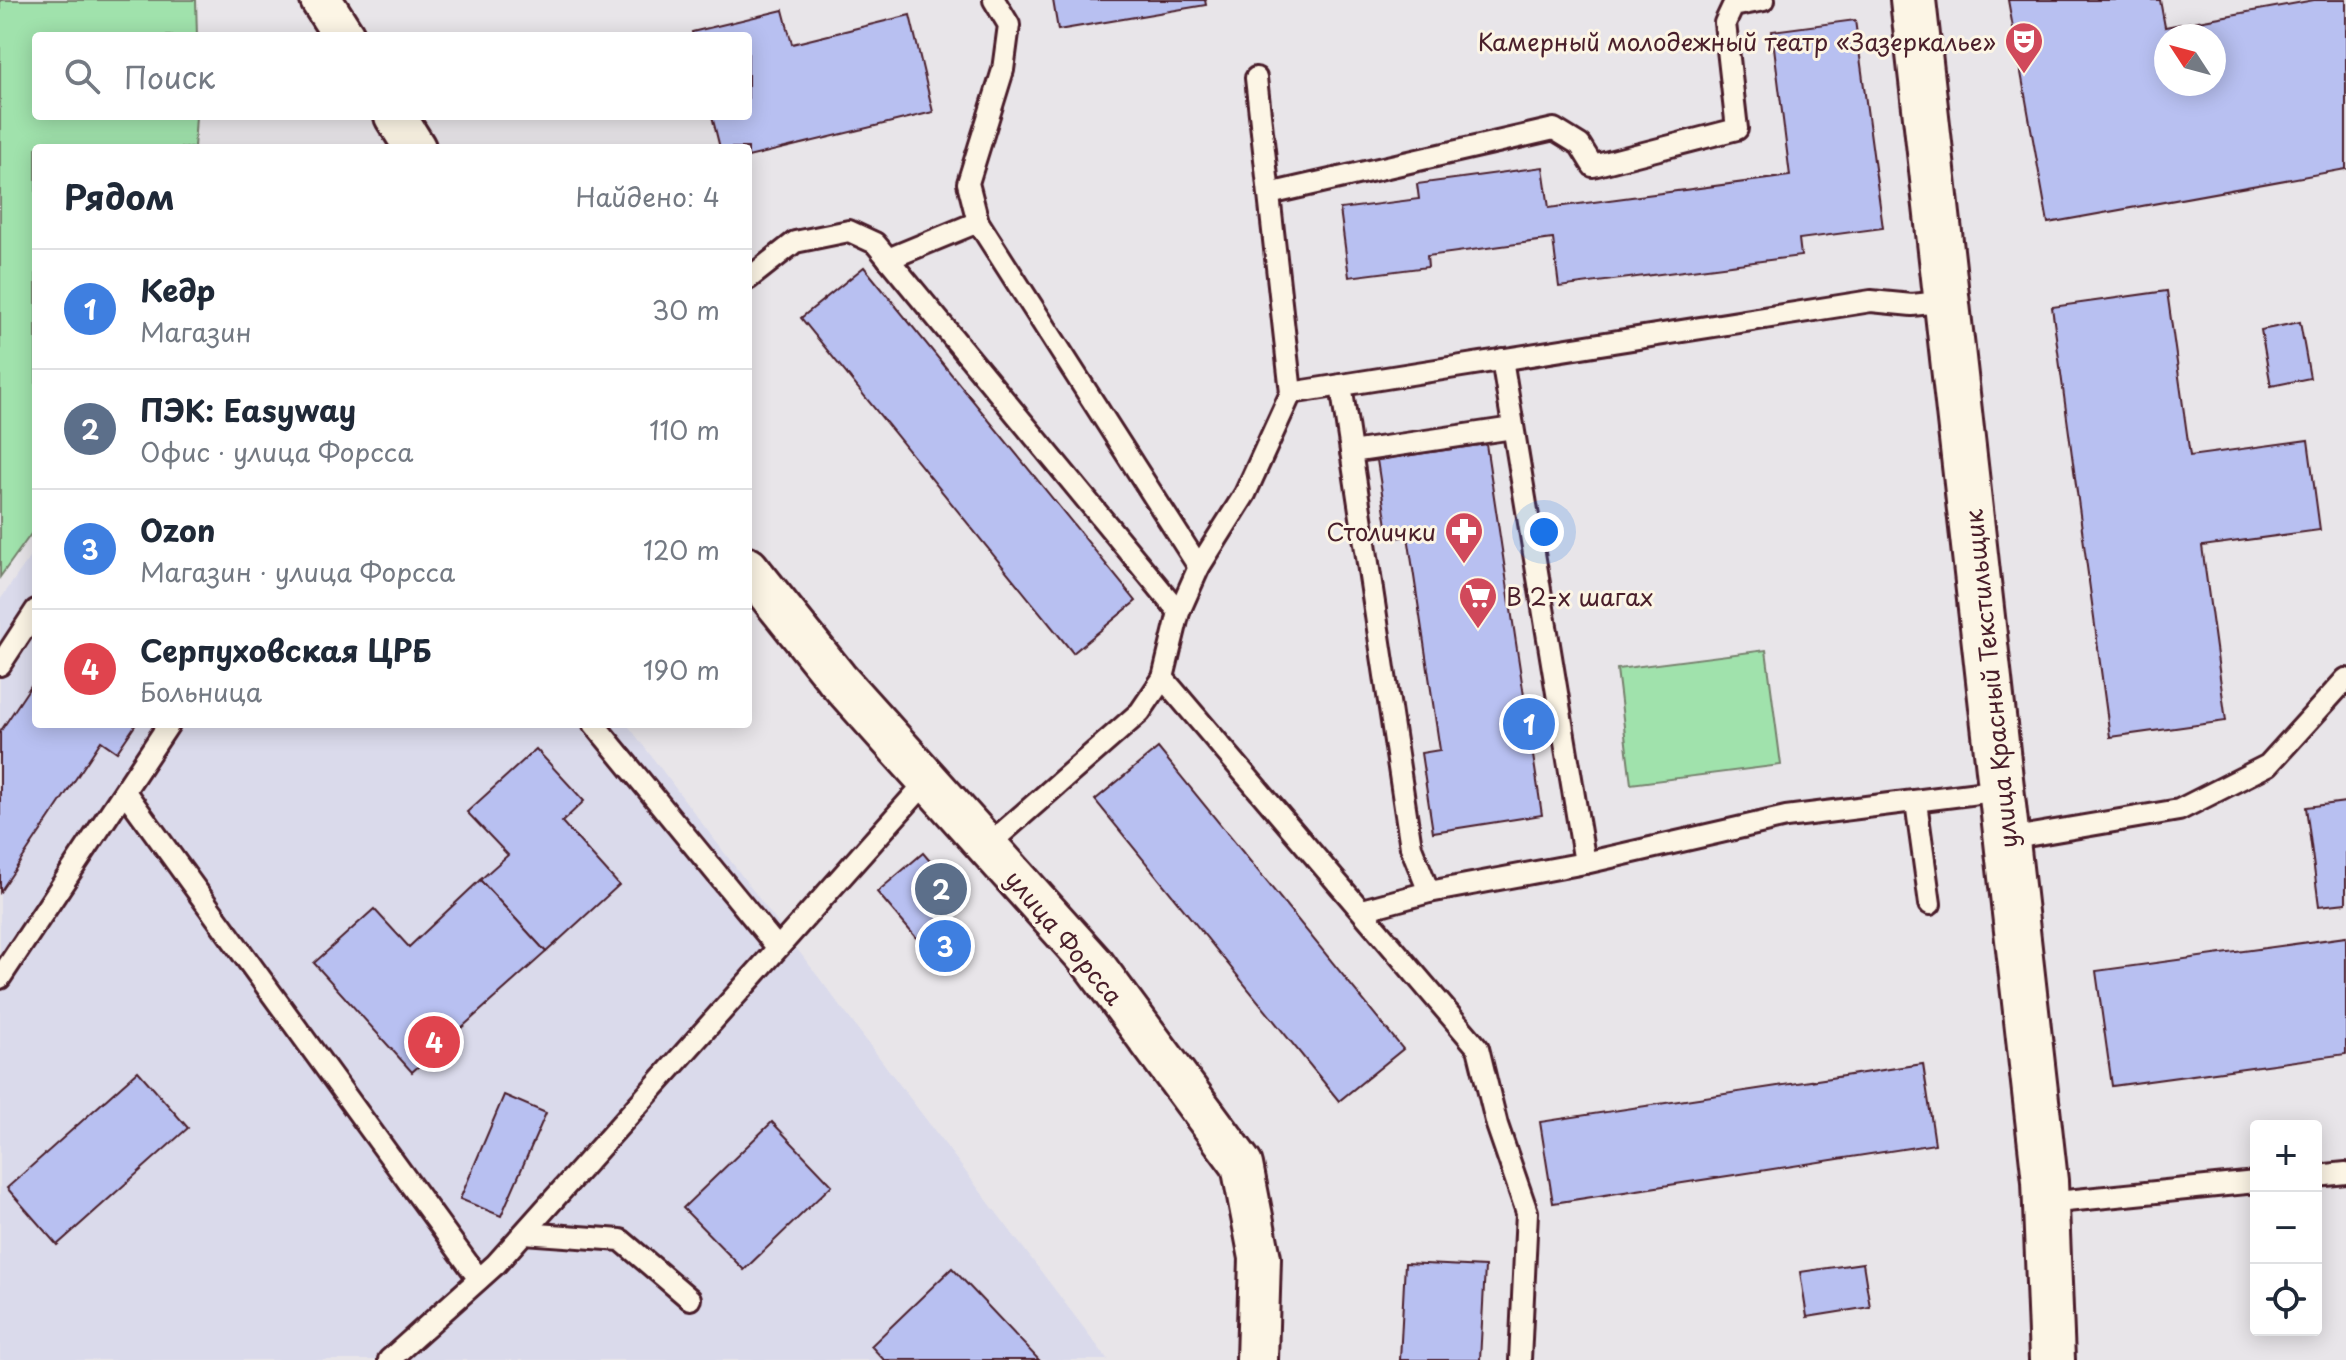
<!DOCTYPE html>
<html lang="ru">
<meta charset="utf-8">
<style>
body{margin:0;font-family:"Playpen Sans",sans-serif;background:#f2f2f3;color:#1f2937}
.controls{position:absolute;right:24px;bottom:24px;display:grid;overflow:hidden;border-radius:8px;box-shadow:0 4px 20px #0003}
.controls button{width:72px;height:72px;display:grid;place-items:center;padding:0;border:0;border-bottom:2px solid #e0e1e3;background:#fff;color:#1f2937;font:40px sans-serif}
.compass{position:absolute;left:2154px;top:24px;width:72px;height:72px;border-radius:50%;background:#fff;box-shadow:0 4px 20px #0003;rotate:306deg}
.you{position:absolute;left:1544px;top:532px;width:28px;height:28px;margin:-20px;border:6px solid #fff;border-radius:50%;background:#1a73e8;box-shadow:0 0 0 12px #1a73e833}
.badge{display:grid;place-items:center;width:52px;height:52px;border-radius:50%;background:#7c3aed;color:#fff;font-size:26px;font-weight:700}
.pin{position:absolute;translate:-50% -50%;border:4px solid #fff;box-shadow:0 2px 8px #0006}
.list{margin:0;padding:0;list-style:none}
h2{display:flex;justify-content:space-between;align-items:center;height:104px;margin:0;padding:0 32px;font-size:34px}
h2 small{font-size:26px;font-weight:400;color:#747a83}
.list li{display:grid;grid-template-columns:52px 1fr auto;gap:24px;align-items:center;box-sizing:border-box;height:120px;padding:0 32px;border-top:2px solid #e0e1e3}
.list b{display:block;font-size:30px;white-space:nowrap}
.list p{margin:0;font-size:26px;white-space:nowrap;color:#747a83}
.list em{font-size:26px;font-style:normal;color:#747a83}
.icon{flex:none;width:44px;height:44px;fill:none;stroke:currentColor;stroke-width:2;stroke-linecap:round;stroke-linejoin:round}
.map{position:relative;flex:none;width:2346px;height:1360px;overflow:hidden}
.search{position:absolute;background:#fff;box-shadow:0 4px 20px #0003;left:32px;top:32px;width:720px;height:88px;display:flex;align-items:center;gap:20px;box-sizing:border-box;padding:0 28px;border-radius:8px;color:#747a83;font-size:30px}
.panel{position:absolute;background:#fff;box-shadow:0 4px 20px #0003;left:32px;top:144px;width:720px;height:584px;border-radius:8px}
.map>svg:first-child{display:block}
.built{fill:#dadaeb}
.green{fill:#a0e2ac;stroke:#75806c;stroke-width:2}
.building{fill:#b8c0f1;stroke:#4a1f2b;stroke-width:2;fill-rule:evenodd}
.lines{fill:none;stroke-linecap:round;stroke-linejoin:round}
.lane-casing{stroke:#4a1f2b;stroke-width:26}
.street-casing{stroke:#4a1f2b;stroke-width:46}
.secondary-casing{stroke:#4a1f2b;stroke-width:50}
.lane{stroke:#fcf5e5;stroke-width:20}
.street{stroke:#fcf5e5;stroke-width:40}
.secondary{stroke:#fcf5e5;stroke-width:44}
.labels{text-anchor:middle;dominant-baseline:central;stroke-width:6;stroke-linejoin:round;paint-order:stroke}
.poi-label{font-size:24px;fill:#4a1f2b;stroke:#fcf5e5;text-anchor:end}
.street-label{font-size:24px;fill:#4a1f2b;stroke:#fcf5e5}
</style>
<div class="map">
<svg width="2346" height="1360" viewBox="0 0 2346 1360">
<rect width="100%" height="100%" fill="#e8e5e9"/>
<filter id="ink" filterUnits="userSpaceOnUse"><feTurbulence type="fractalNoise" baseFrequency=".0125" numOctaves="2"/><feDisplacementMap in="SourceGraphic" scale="16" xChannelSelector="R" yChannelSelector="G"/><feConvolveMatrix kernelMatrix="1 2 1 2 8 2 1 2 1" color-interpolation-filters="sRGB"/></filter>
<g filter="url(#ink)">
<path class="built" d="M 36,548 L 36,724 L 627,724 L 1108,1360 L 0,1360 L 0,600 Z"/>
<g class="green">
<path d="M 0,0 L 196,0 L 197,36 L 36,36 L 36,116 L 196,116 L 194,148 L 36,148 L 36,527 L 0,577 Z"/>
<path d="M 1766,650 L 1781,765 L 1631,784 L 1617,669 Z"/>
</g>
<g class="building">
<path d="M 1053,0 L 1205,0 L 1206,5 L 1058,30 Z"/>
<path d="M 2008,0 L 2160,0 L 2165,27 L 2314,0 L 2346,0 L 2346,169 L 2048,223 ZM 2166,36 L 2214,36 L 2214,84 L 2166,84 Z"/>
<path d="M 783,10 L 792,44 L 910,15 L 933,112 L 748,157 L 748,148 L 720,148 L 712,116 L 748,116 L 748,36 L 693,36 L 692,32 Z"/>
<path d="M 1855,20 L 1883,228 L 1799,239 L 1801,256 L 1559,287 L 1553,239 L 1427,256 L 1428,267 L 1349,277 L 1340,209 L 1419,199 L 1417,184 L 1543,167 L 1549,208 L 1790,176 L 1772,31 Z"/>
<path d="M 864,267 L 1136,601 L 1073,653 L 801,318 Z"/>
<path d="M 2167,291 L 2190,456 L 2308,440 L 2320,530 L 2202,546 L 2226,721 L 2110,737 L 2052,307 Z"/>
<path d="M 2300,322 L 2310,378 L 2271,386 L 2261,330 Z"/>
<path d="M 1486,444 L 1542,815 L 1433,832 L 1421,753 L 1440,750 L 1408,536 L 1389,539 L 1377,460 Z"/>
<path d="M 36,678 L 36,724 L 136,724 L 117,752 L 101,741 L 0,892 L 0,732 Z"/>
<path d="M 1158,748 L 1403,1049 L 1339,1101 L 1095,800 Z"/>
<path d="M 536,749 L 584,801 L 562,822 L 619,885 L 546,952 L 480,880 L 508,855 L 467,812 Z"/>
<path d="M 2346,802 L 2346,903 L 2319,906 L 2306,807 Z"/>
<path d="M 923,853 L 953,888 L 935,904 L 962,936 L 935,960 L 877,892 Z"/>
<path d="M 480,880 L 546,952 L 412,1072 L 314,963 L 374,909 L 409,947 Z"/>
<path d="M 2346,937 L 2346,1054 L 2112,1086 L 2096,971 Z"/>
<path d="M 1923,1064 L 1935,1144 L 1553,1203 L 1540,1122 Z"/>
<path d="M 138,1071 L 188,1128 L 57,1245 L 7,1188 Z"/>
<path d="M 504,1095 L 546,1113 L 501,1216 L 460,1199 Z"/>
<path d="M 772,1122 L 832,1185 L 744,1270 L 683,1208 Z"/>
<path d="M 1405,1263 L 1485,1267 L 1480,1360 L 1400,1360 Z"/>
<path d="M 1863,1263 L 1870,1307 L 1807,1317 L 1800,1272 Z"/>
<path d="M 952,1268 L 1039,1360 L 884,1360 L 871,1346 Z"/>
</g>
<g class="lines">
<defs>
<g id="lane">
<path d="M 994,0 L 1009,25 L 1003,70 L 968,183 L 978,222 L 1199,567"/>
<path d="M 1269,194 L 1554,129 L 1580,145 L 1593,166 L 1737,129 L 1725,23 L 1733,6 L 1764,0"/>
<path d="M 888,259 L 978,222"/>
<path d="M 748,279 L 795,242 L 849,231 L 875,243 L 1179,612"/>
<path d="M 1502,359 L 1585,863"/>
<path d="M 1341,385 L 1411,847 L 1429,892"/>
<path d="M 1291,393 L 1871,301 L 1912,305 L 1949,301"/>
<path d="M 1351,452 L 1513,428"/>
<path d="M 0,665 L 36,610"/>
<path d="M 1163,678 L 1478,1048 L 1497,1125 L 1527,1212 L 1520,1360"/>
<path d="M 594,724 L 777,947"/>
<path d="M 125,792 L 479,1279"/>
<path d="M 1916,802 L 1930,904"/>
<path d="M 2008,839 L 2179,810 L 2268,765 L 2346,679"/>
<path d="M 987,846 L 1140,712 L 1163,678 L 1179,612 L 1199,567 L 1245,494 L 1291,393 L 1256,78"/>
<path d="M 1362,910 L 1429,892 L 1585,863 L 1786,817 L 2002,790"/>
<path d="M 0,978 L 169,724"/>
<path d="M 2316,1176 L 2346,1173"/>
<path d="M 2046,1203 L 2256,1182"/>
<path d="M 524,1233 L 621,1240 L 690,1299"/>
<path d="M 389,1360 L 496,1264 L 928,780"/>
</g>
<g id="street">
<path d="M 321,0 L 344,36"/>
<path d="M 395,116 L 415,148"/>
<path d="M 748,568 L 837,679 L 1094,965 L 1242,1165 L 1260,1258 L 1257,1360"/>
</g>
<path id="secondary" d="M 1913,0 L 2045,1181 L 2052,1360"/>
</defs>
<use href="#lane" class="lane-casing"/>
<use href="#street" class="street-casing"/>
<use href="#secondary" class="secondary-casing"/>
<use href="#lane" class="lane"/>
<use href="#street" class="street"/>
<use href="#secondary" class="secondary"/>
</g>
</g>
<defs>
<symbol id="theatre-pin" viewBox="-11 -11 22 30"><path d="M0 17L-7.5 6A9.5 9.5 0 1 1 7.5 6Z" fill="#d1495b" stroke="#fcf5e5"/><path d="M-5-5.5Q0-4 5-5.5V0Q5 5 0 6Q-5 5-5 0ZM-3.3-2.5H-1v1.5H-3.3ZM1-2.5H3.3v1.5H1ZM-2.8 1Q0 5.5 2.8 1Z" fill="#fff"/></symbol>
<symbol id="pharmacy-pin" viewBox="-11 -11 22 30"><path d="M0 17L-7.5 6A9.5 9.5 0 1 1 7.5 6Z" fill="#d1495b" stroke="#fcf5e5"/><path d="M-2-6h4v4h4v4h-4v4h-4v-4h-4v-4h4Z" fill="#fff"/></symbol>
<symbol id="supermarket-pin" viewBox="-11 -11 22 30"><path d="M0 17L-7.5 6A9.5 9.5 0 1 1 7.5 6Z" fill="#d1495b" stroke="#fcf5e5"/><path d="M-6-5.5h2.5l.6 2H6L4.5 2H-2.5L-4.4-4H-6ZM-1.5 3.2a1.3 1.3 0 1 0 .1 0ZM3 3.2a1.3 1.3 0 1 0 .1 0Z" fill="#fff"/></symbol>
</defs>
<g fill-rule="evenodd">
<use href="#theatre-pin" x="2002" y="19" width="44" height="60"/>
<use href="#pharmacy-pin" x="1442" y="509" width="44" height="60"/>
<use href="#supermarket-pin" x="1456" y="574" width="44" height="60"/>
</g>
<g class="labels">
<g class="poi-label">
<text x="1996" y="41">Камерный молодежный театр «Зазеркалье»</text>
<text x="1436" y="531">Столички</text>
<text x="1506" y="596" text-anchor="start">В 2-х шагах</text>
</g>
<g class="street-label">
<text transform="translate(1990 679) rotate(-96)">улица Красный Текстильщик</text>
<text transform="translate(1065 937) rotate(50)">улица Форсса</text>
</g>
</g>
</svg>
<div class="controls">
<button>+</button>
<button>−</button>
<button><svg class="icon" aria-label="locate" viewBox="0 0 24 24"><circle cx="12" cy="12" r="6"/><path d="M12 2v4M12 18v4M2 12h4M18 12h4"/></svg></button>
</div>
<svg class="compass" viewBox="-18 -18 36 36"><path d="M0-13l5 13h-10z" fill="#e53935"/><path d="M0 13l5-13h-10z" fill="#747a83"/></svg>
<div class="you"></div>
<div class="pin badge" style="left:1529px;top:724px;background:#3f7fe0">1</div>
<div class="pin badge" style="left:941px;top:889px;background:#5c6f8a">2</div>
<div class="pin badge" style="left:945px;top:946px;background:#3f7fe0">3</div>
<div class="pin badge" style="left:434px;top:1042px;background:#e0444e">4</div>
<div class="search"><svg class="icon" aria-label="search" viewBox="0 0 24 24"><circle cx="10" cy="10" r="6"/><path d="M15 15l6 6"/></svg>Поиск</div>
<section class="panel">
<h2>Рядом<small>Найдено: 4</small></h2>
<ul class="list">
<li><span class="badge" style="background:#3f7fe0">1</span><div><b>Кедр</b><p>Магазин</p></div><em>30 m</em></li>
<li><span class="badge" style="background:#5c6f8a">2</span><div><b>ПЭК: Easyway</b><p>Офис · улица Форсса</p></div><em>110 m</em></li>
<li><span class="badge" style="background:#3f7fe0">3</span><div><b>Ozon</b><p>Магазин · улица Форсса</p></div><em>120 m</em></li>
<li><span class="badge" style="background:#e0444e">4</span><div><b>Серпуховская ЦРБ</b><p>Больница</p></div><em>190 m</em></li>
</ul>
</section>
</div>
